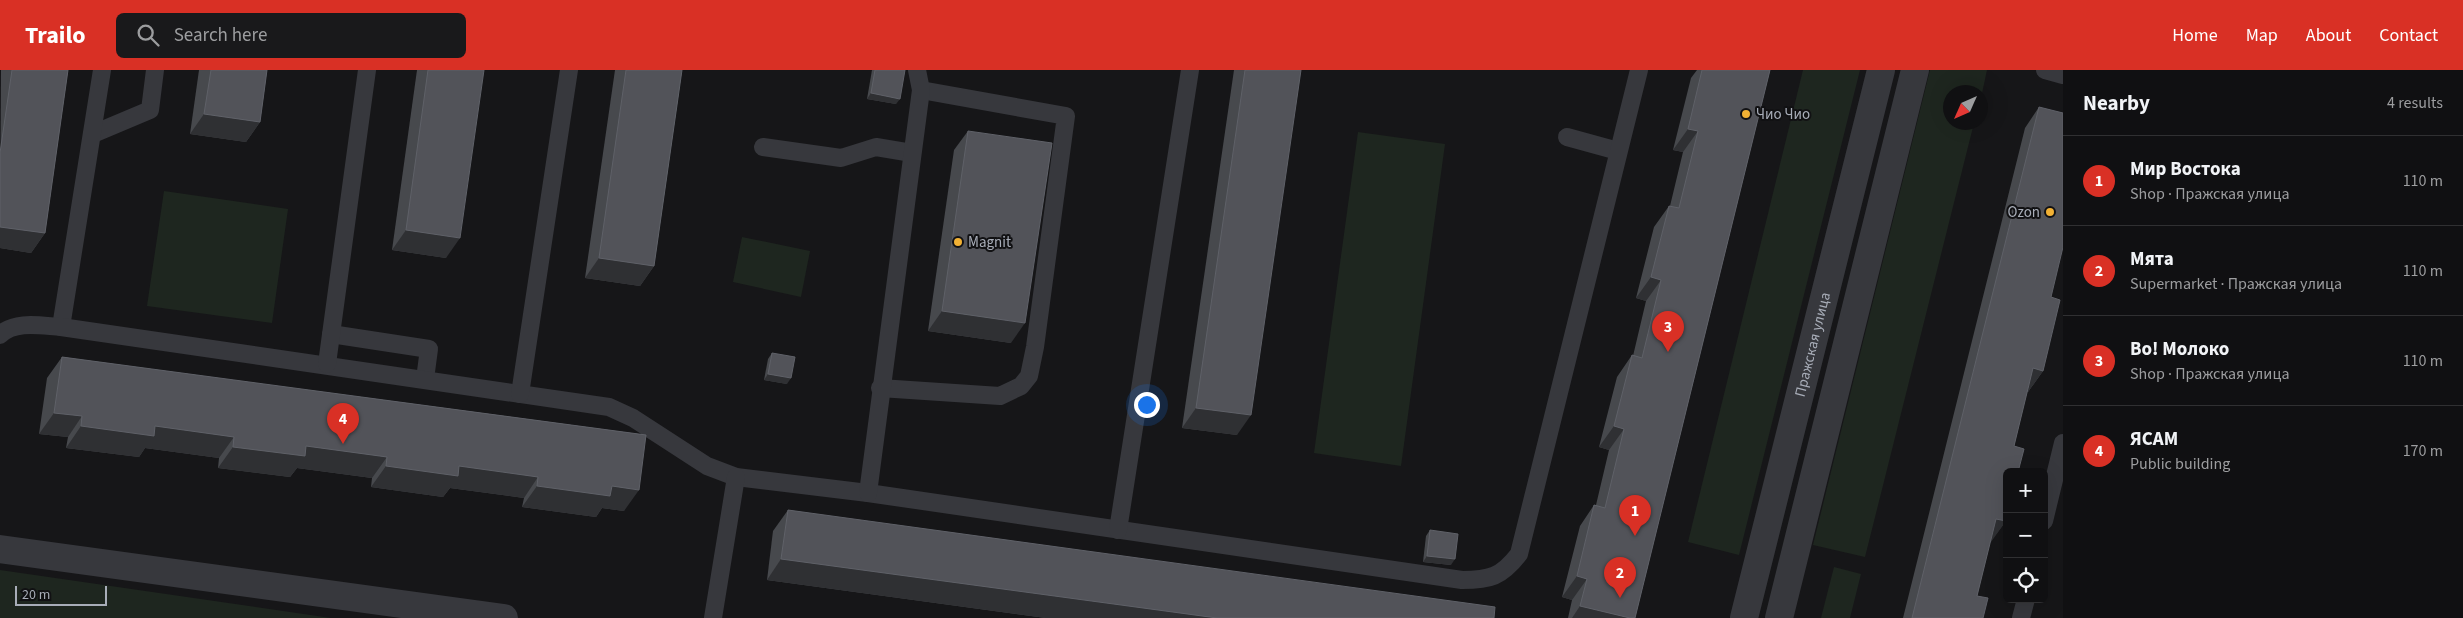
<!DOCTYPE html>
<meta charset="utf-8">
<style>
body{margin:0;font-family:"Source Sans 3",sans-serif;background:#19191b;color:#f1f3f6}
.controls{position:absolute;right:15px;bottom:15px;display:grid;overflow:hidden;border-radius:8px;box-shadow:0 5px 20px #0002}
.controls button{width:45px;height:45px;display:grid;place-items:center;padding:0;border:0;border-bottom:1px solid #303032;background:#101012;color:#f1f3f6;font:25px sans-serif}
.compass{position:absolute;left:1943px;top:15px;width:45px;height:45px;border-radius:50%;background:#101012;box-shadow:0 5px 20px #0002;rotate:225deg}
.scale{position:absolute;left:15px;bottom:12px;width:92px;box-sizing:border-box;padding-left:5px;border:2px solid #a8adb8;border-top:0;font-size:14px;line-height:18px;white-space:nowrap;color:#a8adb8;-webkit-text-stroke:4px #111113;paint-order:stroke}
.you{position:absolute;left:1146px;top:334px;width:18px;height:18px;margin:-12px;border:4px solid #fff;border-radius:50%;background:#1a73e8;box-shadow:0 0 0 8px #1a73e833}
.badge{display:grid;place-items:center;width:32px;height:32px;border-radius:50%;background:#d93025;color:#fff;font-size:16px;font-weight:700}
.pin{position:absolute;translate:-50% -41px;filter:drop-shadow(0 1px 2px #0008)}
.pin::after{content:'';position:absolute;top:26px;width:18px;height:15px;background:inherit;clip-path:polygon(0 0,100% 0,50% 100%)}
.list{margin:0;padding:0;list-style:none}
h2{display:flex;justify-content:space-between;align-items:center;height:65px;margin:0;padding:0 20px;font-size:21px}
h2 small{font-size:16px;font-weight:400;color:#9c9d9f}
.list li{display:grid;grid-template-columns:32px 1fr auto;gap:15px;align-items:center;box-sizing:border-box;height:90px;padding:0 20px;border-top:1px solid #303032}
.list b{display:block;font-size:19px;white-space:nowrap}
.list p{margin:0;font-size:16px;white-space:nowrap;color:#9c9d9f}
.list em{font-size:16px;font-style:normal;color:#9c9d9f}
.icon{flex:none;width:28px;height:28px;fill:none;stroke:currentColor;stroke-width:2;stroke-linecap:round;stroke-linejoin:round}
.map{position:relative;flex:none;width:2063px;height:548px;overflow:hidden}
header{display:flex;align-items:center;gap:30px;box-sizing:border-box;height:70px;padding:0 25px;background:#d93025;color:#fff}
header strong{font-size:24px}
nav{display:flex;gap:28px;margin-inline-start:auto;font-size:18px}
.search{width:350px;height:45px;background:#19191b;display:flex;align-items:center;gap:12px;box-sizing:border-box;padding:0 18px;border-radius:8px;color:#9c9d9f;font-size:19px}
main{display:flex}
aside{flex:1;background:#101012}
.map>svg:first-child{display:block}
.green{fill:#1e261f}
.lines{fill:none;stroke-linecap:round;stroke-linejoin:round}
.service{stroke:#37383d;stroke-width:18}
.minor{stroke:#37383d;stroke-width:28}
.tertiary{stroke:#37383d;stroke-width:28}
.wall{fill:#47494d}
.shaded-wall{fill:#2f3033}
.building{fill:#525359;stroke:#5f6168}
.poi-dot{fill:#f2b134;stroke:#111113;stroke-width:2}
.labels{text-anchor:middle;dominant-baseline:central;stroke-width:4;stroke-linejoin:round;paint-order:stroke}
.poi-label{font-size:15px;fill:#a8adb8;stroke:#111113;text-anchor:start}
.street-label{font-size:15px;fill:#a8adb8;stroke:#111113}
</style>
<header>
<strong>Trailo</strong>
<div class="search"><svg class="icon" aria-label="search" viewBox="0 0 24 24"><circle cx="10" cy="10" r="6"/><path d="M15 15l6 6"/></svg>Search here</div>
<nav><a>Home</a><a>Map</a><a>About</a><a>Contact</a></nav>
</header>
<main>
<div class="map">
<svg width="2063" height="548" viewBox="0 0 2063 548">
<rect width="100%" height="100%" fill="#161618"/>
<g class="green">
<path d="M 1803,0 L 1860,0 L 1739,485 L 1688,472 Z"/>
<path d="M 1930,0 L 1987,0 L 1981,28 L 1980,22 L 1950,22 L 1950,52 L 1974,53 L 1865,487 L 1813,475 Z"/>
<path d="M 1358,62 L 1445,74 L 1401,396 L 1314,383 Z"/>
<path d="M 164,121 L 288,139 L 272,253 L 147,236 Z"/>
<path d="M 742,167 L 810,181 L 801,227 L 733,212 Z"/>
<path d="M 1834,497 L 1861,504 L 1850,548 L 1821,548 Z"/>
<path d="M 0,500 L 331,548 L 0,548 Z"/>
</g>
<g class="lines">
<g class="service">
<path d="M 2045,0 L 2063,5"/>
<path d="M 93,64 L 150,40 L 155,0"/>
<path d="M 1567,67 L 1618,81"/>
<path d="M 763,77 L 841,88 L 876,77 L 912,83"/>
<path d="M 61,257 L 102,0"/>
<path d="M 331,264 L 429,279 L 425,309"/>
<path d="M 0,265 C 15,250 42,256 61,257 L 609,337 L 633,348 L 707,396 L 736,407 L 868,423 L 1462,510 C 1490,510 1501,507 1519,484 L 1639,0"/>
<path d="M 327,294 L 367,0"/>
<path d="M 880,318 L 1000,326 L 1021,316 L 1029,306 L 1035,277 L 1066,46 L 921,20"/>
<path d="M 520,324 L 569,0"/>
<path d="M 868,423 L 921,20 L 917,0"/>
<path d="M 2044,451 L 2063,373"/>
<path d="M 1118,460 L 1190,0"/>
<path d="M 713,548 L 736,407"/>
<path d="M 2021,548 L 2026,529"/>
</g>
<path class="minor" d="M 0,479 L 504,548"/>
<g class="tertiary">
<path id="s1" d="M 1744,548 L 1881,0"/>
<path d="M 1779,548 L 1915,0"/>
</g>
</g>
<g class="wall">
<path d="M 1,0 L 68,0 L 45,163 L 31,183 L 0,178 Z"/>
<path d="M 199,0 L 267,0 L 260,52 L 246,72 L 190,64 Z"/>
<path d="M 417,0 L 484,0 L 446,188 L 392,180 Z"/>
<path d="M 615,0 L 682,0 L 654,196 L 640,216 L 585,208 Z"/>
<path d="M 872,0 L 905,0 L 896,34 L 867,29 Z"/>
<path d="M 1234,0 L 1301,0 L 1237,365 L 1182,358 Z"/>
<path d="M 1697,0 L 1770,0 L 1635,548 L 1568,548 L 1572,530 L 1562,527 L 1580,456 L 1594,435 L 1596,435 L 1609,380 L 1599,377 L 1617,307 L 1632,285 L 1633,286 L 1646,231 L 1636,228 L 1654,157 L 1669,136 L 1670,136 L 1683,82 L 1673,80 L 1691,8 Z"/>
<path d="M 2039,37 L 2051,227 L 2043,301 L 2028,322 L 2027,322 L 2014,376 L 2006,451 L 1990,472 L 1977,526 L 1983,548 L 1903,548 L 2025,58 Z"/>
<path d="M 968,61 L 1011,273 L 928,261 L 954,80 Z"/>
<path d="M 772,283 L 787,314 L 764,310 L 768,289 Z"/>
<path d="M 62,287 L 646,365 L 624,441 L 602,438 L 596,447 L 522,437 L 524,428 L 450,418 L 443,427 L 371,417 L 372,408 L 297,398 L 290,407 L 218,398 L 219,388 L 145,378 L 139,387 L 66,378 L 68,367 L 39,364 L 47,308 Z"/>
<path d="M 788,440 L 1494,548 L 1046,548 L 767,510 L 773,461 Z"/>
<path d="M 1430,460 L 1451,495 L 1423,492 L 1426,466 Z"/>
</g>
<g class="shaded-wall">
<path d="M 871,23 L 900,29 L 896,34 L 867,29 Z"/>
<path d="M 204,44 L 260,52 L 246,72 L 190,64 Z"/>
<path d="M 1688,59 L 1698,61 L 1683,82 L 1673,80 Z"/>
<path d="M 0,157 L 45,163 L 31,183 L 0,178 Z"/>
<path d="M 406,160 L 460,168 L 446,188 L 392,180 Z"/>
<path d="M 599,188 L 654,196 L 640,216 L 585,208 Z"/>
<path d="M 1651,207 L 1661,210 L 1646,231 L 1636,228 Z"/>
<path d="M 942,241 L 1025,253 L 1011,273 L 928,261 Z"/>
<path d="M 2033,298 L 2043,301 L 2028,322 L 2019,319 Z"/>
<path d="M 768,304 L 791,308 L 787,314 L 764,310 Z"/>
<path d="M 1196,338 L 1251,345 L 1237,365 L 1182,358 Z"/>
<path d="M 54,343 L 82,346 L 68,367 L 39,364 Z"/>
<path d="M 81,356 L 155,356 L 234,367 L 219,388 L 145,378 L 139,387 L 66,378 Z"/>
<path d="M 1614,356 L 1624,359 L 1609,380 L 1599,377 Z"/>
<path d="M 306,376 L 387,387 L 372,408 L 297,398 L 290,407 L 218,398 L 233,377 Z"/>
<path d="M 386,396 L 459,396 L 538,407 L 524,428 L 450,418 L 443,427 L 371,417 Z"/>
<path d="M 537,416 L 612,416 L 639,420 L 624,441 L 602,438 L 596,447 L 522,437 Z"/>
<path d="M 1996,449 L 2006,451 L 1991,472 L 1981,470 Z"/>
<path d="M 1427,486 L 1455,489 L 1451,495 L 1423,492 Z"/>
<path d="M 781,489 L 1217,548 L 1046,548 L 767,510 Z"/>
<path d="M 1577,506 L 1587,509 L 1572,530 L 1562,527 Z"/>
<path d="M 1580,536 L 1630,548 L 1572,548 Z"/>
</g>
<g class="building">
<path d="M 12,0 L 68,0 L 45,163 L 0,157 L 0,83 Z"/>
<path d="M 211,0 L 267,0 L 260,52 L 204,44 Z"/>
<path d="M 428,0 L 484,0 L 460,168 L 406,160 Z"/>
<path d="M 626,0 L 682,0 L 654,196 L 599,188 Z"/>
<path d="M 875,0 L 905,0 L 900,29 L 871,23 Z"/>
<path d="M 1245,0 L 1301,0 L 1251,345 L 1196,338 Z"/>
<path d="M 1702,0 L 1770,0 L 1635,548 L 1630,548 L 1580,536 L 1587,509 L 1577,506 L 1594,435 L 1605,438 L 1624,359 L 1614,356 L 1632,285 L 1642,288 L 1661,210 L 1651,207 L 1669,136 L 1679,138 L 1698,61 L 1688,59 Z"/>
<path d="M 2039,37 L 2063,43 L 2063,177 L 2051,227 L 2060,230 L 2043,301 L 2033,298 L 2014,376 L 2024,379 L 2018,402 L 2007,402 L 2007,447 L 2006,451 L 1996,449 L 1977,526 L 1988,528 L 1983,548 L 1912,548 Z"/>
<path d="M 968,61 L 1052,73 L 1025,253 L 942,241 Z"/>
<path d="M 772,283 L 795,287 L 791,308 L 768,304 Z"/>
<path d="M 62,287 L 646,365 L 639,420 L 612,416 L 610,426 L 537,416 L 538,407 L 459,396 L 458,406 L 386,396 L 387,387 L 306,376 L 305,386 L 233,377 L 234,367 L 155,356 L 154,366 L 81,356 L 82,346 L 54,343 Z"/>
<path d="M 788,440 L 1495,537 L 1494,548 L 1217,548 L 781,489 Z"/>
<path d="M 1430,460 L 1458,464 L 1455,489 L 1427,486 Z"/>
</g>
<g class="poi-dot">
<circle cx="1746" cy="44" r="5"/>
<circle cx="2050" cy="142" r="5"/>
<circle cx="958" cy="172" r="5"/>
</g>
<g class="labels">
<g class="poi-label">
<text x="1756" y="44">Чио Чио</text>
<text x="2040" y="142" text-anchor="end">Ozon</text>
<text x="968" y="172">Magnit</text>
</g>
<g class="street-label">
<text stroke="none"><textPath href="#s1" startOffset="282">Пражская улица</textPath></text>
</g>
</g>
</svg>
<div class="controls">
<button>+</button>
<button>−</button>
<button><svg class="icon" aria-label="locate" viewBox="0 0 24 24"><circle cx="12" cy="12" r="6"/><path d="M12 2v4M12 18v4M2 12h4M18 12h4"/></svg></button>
</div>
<svg class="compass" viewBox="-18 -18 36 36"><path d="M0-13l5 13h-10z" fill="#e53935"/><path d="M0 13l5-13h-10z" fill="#9c9d9f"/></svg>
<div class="scale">20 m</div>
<div class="you"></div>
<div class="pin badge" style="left:1635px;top:466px">1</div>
<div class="pin badge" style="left:1620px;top:528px">2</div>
<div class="pin badge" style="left:1668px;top:282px">3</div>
<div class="pin badge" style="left:343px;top:374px">4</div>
</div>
<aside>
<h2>Nearby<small>4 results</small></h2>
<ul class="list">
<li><span class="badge">1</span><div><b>Мир Востока</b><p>Shop · Пражская улица</p></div><em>110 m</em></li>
<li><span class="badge">2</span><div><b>Мята</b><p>Supermarket · Пражская улица</p></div><em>110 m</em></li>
<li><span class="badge">3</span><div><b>Во! Молоко</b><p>Shop · Пражская улица</p></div><em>110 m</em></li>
<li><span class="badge">4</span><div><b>ЯСАМ</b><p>Public building</p></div><em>170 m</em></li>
</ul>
</aside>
</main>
